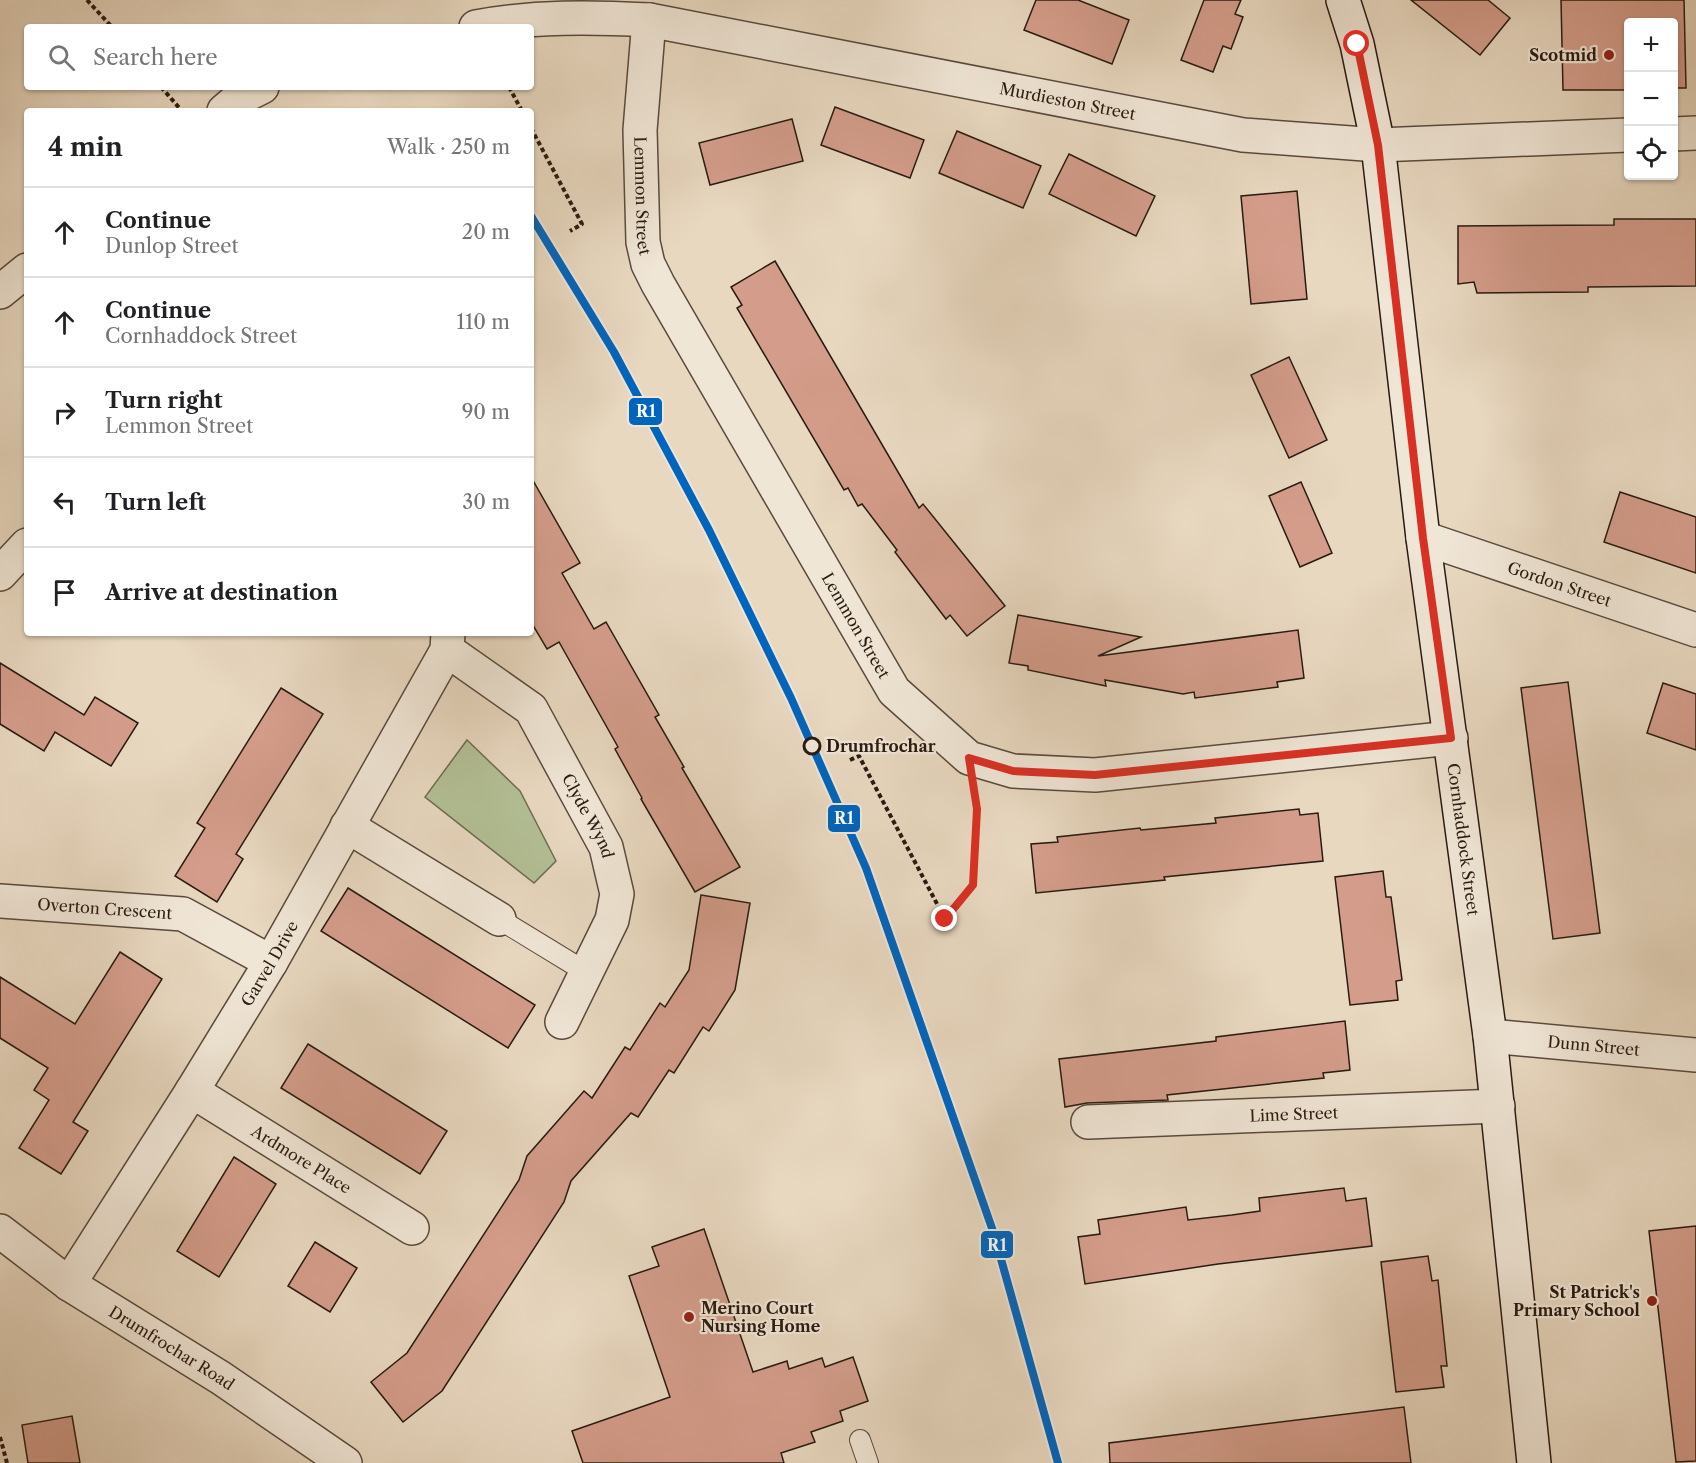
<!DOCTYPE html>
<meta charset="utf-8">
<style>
body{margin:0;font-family:"Libre Caslon Text",serif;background:#f2f2f2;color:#202124}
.controls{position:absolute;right:18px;top:18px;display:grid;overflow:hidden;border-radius:6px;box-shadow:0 2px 4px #0004}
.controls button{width:54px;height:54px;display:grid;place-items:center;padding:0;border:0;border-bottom:2px solid #e0e0e0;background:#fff;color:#202124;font:30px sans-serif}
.stop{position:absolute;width:18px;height:18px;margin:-14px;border:4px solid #d93025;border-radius:50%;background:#fff}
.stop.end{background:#d93025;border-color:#fff;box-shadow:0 2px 6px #0008}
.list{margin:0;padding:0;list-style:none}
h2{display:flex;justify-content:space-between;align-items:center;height:78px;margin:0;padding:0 24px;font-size:26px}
h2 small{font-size:20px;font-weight:400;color:#757577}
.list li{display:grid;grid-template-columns:39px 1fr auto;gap:18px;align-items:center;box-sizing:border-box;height:90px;padding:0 24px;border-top:2px solid #e0e0e0}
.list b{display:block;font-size:22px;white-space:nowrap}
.list p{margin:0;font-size:20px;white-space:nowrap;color:#757577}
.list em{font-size:20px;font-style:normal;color:#757577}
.icon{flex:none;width:33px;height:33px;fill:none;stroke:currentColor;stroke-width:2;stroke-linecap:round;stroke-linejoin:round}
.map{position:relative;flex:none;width:1696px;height:1463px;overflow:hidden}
.search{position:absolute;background:#fff;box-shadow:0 2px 4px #0004;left:24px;top:24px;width:510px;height:66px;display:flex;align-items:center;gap:15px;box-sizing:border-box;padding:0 21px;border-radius:6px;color:#757577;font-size:22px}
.panel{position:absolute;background:#fff;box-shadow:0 2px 4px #0004;left:24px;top:108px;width:510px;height:528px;border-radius:6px}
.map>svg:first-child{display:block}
.park{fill:#b3bf95;stroke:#6e6c53;stroke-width:1.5}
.building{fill:#d49d8b;stroke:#291a11;stroke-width:1.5}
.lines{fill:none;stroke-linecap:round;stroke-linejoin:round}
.lane-casing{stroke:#594a3d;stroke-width:22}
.street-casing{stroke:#594a3d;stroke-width:36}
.secondary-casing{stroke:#291a11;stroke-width:36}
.path{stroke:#291a11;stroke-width:4;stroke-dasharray:4.5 3;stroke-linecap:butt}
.lane{stroke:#f0e6d6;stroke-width:20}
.street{stroke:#f0e6d6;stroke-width:33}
.secondary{stroke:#f0e6d6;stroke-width:33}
.rail-1-casing{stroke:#f0e6d6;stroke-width:12}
.rail-1{stroke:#0065bd;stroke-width:8}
.route{stroke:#d93025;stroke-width:8}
.poi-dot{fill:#8f2418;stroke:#f0e6d6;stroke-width:2}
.stop-dot{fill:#f0e6d6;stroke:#291a11;stroke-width:3}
.labels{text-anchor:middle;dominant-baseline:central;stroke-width:4.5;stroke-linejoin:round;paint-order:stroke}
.poi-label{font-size:16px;font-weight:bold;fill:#291a11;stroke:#f0e6d6;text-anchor:end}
.street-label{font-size:16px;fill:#291a11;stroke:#f0e6d6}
.stop-label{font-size:16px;font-weight:bold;fill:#291a11;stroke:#f0e6d6;text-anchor:start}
.line-badge{stroke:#f0e6d6;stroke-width:2}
.badge-label{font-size:16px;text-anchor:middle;font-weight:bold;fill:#fff}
</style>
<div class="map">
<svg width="1696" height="1463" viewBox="0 0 1696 1463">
<rect width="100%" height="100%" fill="#e8d8c0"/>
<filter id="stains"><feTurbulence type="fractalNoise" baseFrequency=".00333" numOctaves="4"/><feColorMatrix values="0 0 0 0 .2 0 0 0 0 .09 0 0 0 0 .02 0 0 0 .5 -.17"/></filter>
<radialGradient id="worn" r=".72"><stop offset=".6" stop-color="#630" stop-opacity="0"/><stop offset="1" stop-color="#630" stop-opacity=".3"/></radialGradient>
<path class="park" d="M 467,740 L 520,791 L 556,861 L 534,883 L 425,797 Z"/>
<g class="building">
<path d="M 1036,0 L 1078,0 L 1129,20 L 1112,64 L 1024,30 Z"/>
<path d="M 1204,0 L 1241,0 L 1235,14 L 1243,17 L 1231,49 L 1223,46 L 1213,72 L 1181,60 Z"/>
<path d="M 1411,0 L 1488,0 L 1510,18 L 1480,55 Z"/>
<path d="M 1561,0 L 1684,0 L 1686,88 L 1674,88 L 1674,22 L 1629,22 L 1629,90 L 1563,90 Z"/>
<path d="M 835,107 L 924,140 L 910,178 L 821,145 Z"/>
<path d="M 792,119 L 803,161 L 710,185 L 699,143 Z"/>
<path d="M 957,131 L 1041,166 L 1023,208 L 939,173 Z"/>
<path d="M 1069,154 L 1155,196 L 1136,236 L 1049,194 Z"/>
<path d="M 1297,191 L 1307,299 L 1251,304 L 1241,196 Z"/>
<path d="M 1614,219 L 1696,219 L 1696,286 L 1588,287 L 1588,292 L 1477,293 L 1474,282 L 1458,284 L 1458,226 L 1614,225 Z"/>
<path d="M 775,261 L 919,508 L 923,504 L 1005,606 L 967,636 L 950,615 L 946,619 L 895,552 L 897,550 L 862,504 L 858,506 L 848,488 L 844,490 L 737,308 L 742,305 L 731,287 Z"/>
<path d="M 1289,357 L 1327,440 L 1289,458 L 1251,375 Z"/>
<path d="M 531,477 L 580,563 L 562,573 L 594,629 L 606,622 L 659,715 L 655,717 L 684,767 L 682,768 L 740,867 L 695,892 L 641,799 L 642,798 L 615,749 L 618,747 L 559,642 L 547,649 L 531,622 Z"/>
<path d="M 1301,482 L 1332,553 L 1300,567 L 1269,496 Z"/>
<path d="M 1620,492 L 1696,517 L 1696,573 L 1604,542 Z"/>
<path d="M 1018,615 L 1141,637 L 1098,656 L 1298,630 L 1304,678 L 1277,682 L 1278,687 L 1195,698 L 1194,692 L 1183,694 L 1105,680 L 1106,686 L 1028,670 L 1028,666 L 1009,663 Z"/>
<path d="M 0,663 L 84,715 L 95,697 L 138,723 L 111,766 L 55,732 L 44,751 L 0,724 Z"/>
<path d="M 1568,682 L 1600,933 L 1553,939 L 1521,688 Z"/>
<path d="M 1663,683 L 1696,694 L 1696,750 L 1647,733 Z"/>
<path d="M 281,688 L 323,714 L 236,854 L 243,859 L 217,902 L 175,876 L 205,828 L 197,823 Z"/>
<path d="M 1299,809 L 1300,815 L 1318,813 L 1323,861 L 1164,877 L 1165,880 L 1036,893 L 1031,844 L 1058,842 L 1057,837 L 1140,828 L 1141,830 L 1216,823 L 1215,818 Z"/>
<path d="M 1383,871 L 1386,897 L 1391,897 L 1402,980 L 1396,981 L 1398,1000 L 1350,1005 L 1335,877 Z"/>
<path d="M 348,888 L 535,1005 L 508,1048 L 321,931 Z"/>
<path d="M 701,895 L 750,903 L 735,990 L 709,1031 L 703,1027 L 674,1073 L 669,1070 L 638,1117 L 631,1113 L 571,1181 L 564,1202 L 442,1391 L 403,1422 L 371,1382 L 407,1353 L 519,1180 L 527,1156 L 584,1091 L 592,1098 L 625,1047 L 630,1050 L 660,1003 L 665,1007 L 689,970 Z"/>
<path d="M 120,952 L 162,979 L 73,1122 L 88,1131 L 61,1174 L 19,1148 L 49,1100 L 34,1090 L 48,1068 L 0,1038 L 0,977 L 75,1024 Z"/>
<path d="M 1345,1021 L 1350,1070 L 1323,1073 L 1324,1078 L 1167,1095 L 1168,1100 L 1087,1103 L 1065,1107 L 1059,1059 L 1216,1041 L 1216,1037 Z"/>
<path d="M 308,1044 L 447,1131 L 420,1174 L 281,1088 Z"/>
<path d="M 234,1157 L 276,1184 L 219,1277 L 177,1251 Z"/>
<path d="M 1344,1188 L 1346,1201 L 1366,1198 L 1372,1246 L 1218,1264 L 1085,1284 L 1078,1237 L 1100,1234 L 1098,1220 L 1186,1207 L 1188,1220 L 1232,1215 L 1260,1211 L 1259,1198 Z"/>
<path d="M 1696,1226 L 1696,1461 L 1676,1462 L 1649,1231 Z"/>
<path d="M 704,1229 L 753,1372 L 787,1361 L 789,1369 L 822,1358 L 825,1367 L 853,1357 L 868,1401 L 840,1411 L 843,1421 L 811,1432 L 815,1442 L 781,1453 L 784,1463 L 583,1463 L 572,1431 L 670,1397 L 629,1276 L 659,1266 L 652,1247 Z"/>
<path d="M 315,1242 L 357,1268 L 330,1312 L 288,1286 Z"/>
<path d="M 1428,1256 L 1432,1281 L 1438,1280 L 1447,1366 L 1441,1366 L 1444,1387 L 1396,1392 L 1381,1262 Z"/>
<path d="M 1404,1407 L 1411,1463 L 1110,1463 L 1109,1443 Z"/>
<path d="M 72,1416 L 80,1463 L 28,1463 L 22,1425 Z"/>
</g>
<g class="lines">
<defs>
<g id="lane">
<path d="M 499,919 L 586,972"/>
<path d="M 860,1440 L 868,1463"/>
</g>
<g id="street">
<path id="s1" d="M 649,20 L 640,130 L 643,242 L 648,264 L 658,284 L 894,691 L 969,758 L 1013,771 L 1095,775 L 1451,738"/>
<path id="s2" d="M 476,27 C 534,16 591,17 649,20 L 1243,135 L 1378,145 L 1628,135"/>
<path d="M 224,111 L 238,99 L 262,87"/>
<path d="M 1674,134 L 1696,133"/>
<path d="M 0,292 L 27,270"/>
<path id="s3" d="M 1423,538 L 1696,630"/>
<path d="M 0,574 L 27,545"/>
<path id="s4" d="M 447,650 L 531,709 L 606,847 L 617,894 L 612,920 L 562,1022"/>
<path d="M 347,826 L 499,919"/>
<path id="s5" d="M 0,901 L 183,914 L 271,962"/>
<path id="s6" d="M 1490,1036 L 1696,1055"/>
<path id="s7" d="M 192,1091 L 412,1228"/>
<path id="s8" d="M 1088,1122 L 1498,1106"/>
<path id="s9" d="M 0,1231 L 69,1284 L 221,1378 L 345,1463"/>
<path id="s10" d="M 69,1284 L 192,1091 L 271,962 L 447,650 L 448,633"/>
</g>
<g id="secondary">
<path id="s11" d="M 1343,0 L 1357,44 L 1378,145 L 1423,538 L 1490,1036 L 1534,1463"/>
</g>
</defs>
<use href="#lane" class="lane-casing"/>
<use href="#street" class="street-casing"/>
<use href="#secondary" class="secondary-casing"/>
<g class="path">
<path d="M 87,0 L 112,27"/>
<path d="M 161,87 L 182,111"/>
<path d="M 509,87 L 522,111"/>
<path d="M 531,128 L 582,224 L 570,231"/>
<path d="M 850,760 L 859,756 L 945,919 L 973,885 L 977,809 L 975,797"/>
<path d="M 0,1437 L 7,1463"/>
</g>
<use href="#lane" class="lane"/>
<use href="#street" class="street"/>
<use href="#secondary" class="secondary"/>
<defs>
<path id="rail-1" d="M 531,216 L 614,352 L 709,530 L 791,698 L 866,868 L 994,1234 L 1058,1463"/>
</defs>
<use href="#rail-1" class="rail-1-casing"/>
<use href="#rail-1" class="rail-1"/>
</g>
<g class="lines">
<path class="route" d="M 945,919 L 973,885 L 977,809 L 969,758 L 1013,771 L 1095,775 L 1451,738 L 1423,538 L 1378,145 L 1357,44"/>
</g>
<g class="poi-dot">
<circle cx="1609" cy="55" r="6"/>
<circle cx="1652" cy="1301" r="6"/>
<circle cx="689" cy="1317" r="6"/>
</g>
<circle class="stop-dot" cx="812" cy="746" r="8"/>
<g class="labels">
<g class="poi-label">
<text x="1597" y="55">Scotmid</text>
<text x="1640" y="1292">St Patrick's<tspan x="1640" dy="18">Primary School</tspan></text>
<text x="701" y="1308" text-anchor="start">Merino Court<tspan x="701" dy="18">Nursing Home</tspan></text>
</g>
<g class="street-label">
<text stroke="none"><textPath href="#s2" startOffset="600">Murdieston Street</textPath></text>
<text stroke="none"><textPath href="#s1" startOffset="176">Lemmon Street</textPath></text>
<text stroke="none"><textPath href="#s3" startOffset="144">Gordon Street</textPath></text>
<text stroke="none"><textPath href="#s1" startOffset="662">Lemmon Street</textPath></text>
<text stroke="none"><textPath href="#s4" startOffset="224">Clyde Wynd</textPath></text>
<text stroke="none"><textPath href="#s11" startOffset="849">Cornhaddock Street</textPath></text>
<text stroke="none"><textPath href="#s5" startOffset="105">Overton Crescent</textPath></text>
<text stroke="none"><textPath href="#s10" startOffset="378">Garvel Drive</textPath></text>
<text stroke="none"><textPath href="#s6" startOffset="104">Dunn Street</textPath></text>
<text stroke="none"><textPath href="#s8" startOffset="206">Lime Street</textPath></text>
<text stroke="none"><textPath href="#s7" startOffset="129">Ardmore Place</textPath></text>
<text stroke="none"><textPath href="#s9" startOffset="208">Drumfrochar Road</textPath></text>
</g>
<g class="stop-label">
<text x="826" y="746">Drumfrochar</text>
</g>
</g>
<g class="line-badge">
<rect x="628" y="397" width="35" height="29" rx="6" fill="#0065bd"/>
<rect x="827" y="804" width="34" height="29" rx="6" fill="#0065bd"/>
<rect x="980" y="1230" width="34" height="29" rx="6" fill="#0065bd"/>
</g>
<g class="badge-label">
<text x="646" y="417">R1</text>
<text x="844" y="824">R1</text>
<text x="997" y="1251">R1</text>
</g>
<rect width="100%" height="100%" filter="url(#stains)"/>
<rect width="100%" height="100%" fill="url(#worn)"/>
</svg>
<div class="controls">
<button>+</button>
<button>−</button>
<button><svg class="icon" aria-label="locate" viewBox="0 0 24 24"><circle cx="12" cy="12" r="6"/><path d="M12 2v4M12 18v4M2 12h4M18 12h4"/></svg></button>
</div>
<div class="stop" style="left:1357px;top:44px"></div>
<div class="stop end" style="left:945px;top:919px"></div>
<div class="search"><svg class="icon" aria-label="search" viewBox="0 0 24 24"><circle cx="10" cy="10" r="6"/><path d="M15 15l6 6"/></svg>Search here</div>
<section class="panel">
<h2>4 min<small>Walk · 250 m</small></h2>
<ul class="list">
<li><svg class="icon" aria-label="ahead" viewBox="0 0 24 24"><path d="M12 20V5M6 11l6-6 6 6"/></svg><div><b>Continue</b><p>Dunlop Street</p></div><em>20 m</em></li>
<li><svg class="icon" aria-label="ahead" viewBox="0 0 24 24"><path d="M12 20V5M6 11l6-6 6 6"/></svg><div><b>Continue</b><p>Cornhaddock Street</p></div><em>110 m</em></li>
<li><svg class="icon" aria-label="right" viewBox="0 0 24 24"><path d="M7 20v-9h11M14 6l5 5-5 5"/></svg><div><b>Turn right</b><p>Lemmon Street</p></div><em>90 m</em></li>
<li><svg class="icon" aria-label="left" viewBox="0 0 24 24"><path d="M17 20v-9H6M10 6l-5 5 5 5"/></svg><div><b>Turn left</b></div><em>30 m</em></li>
<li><svg class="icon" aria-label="arrive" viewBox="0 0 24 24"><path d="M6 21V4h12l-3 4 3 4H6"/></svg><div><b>Arrive at destination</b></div></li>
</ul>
</section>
</div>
